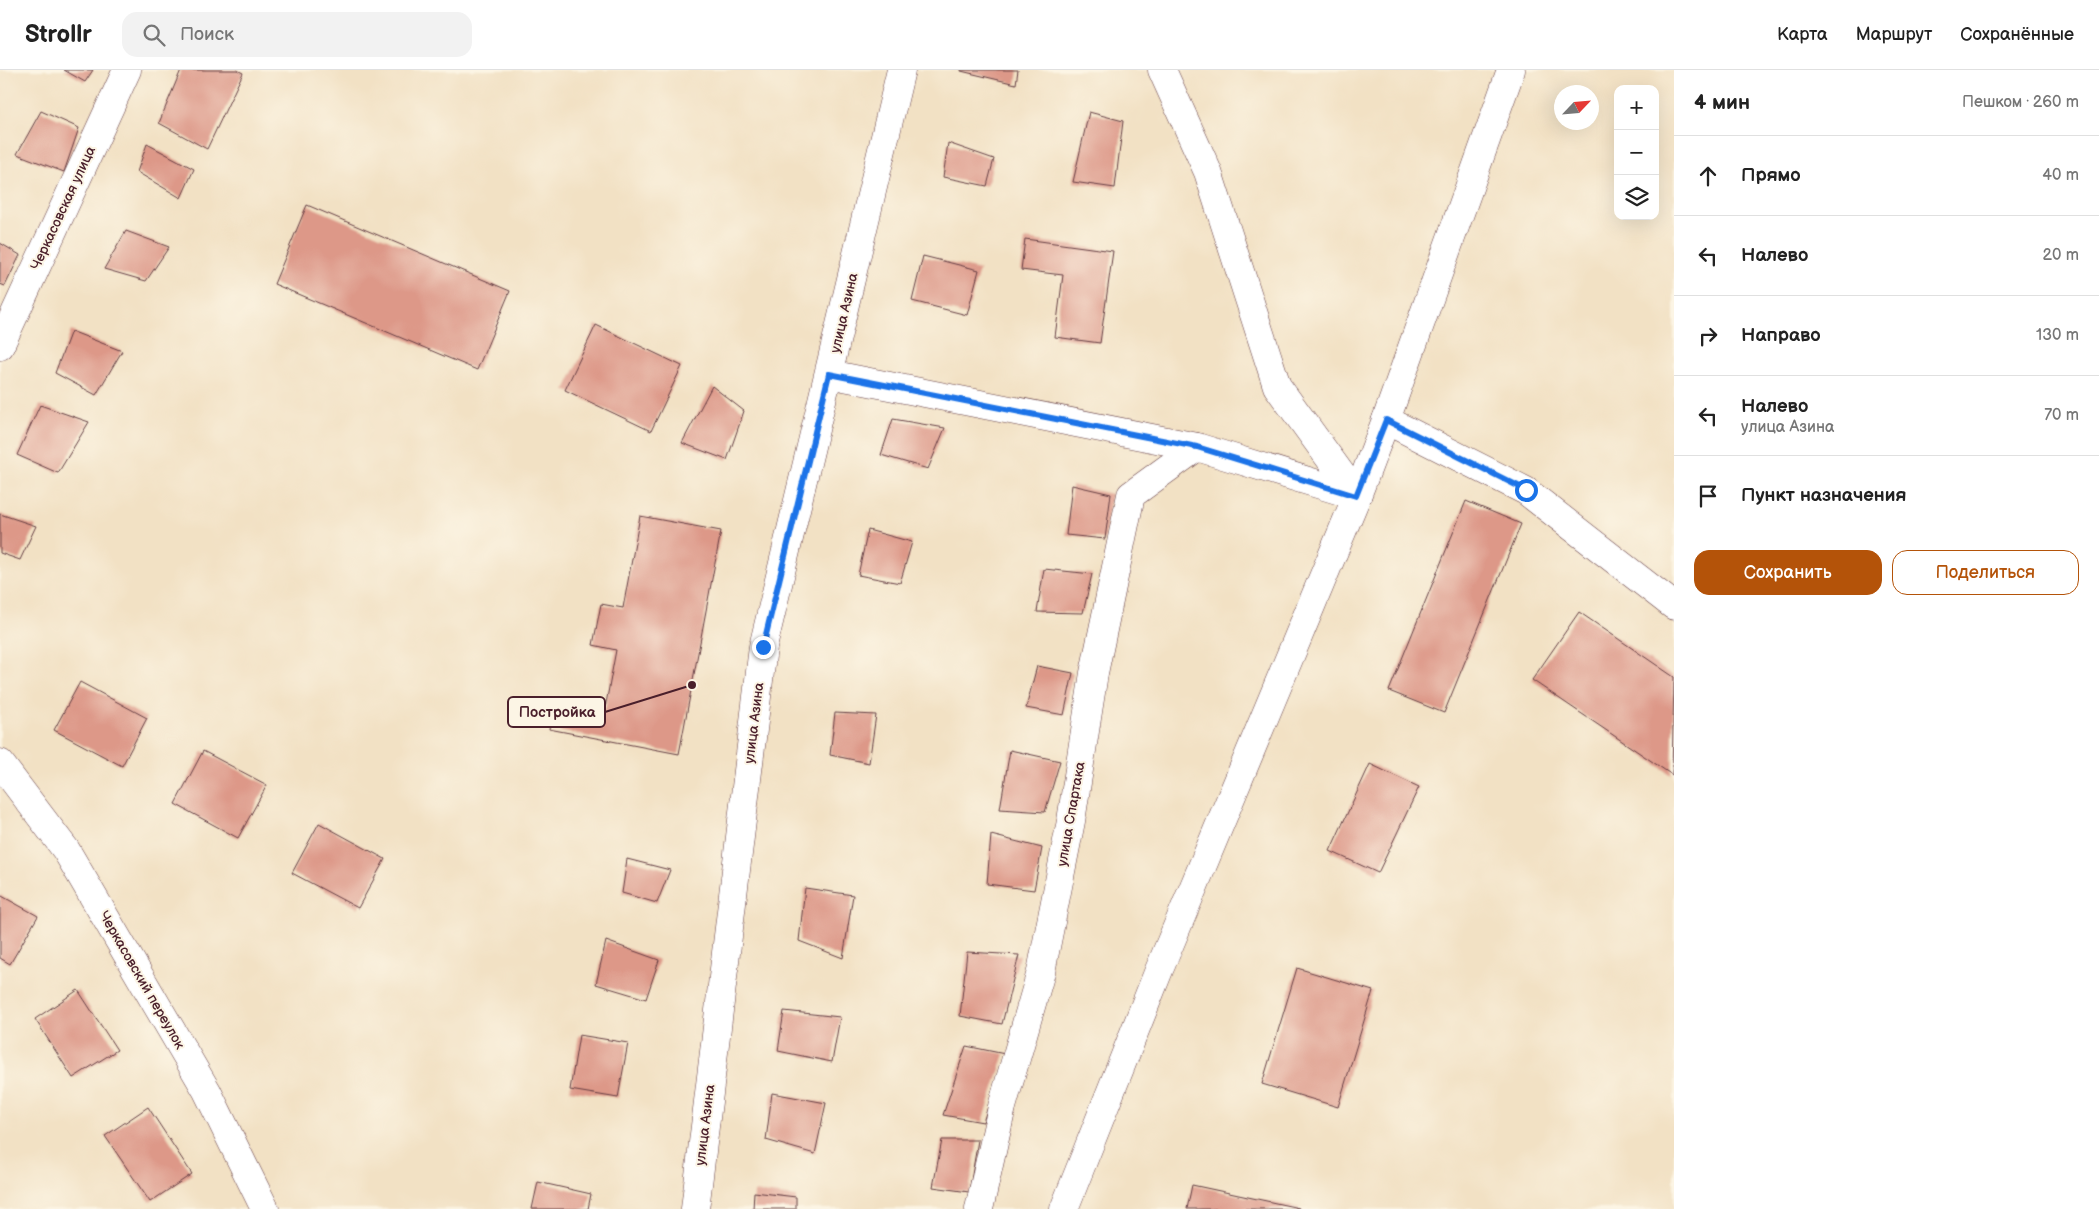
<!DOCTYPE html>
<html lang="ru">
<meta charset="utf-8">
<style>
body{margin:0;font-family:"Balsamiq Sans",sans-serif;background:#f2f2f2;color:#222}
.controls{position:absolute;right:15px;top:15px;display:grid;overflow:hidden;border-radius:10px;box-shadow:0 5px 20px #0002}
.controls button{width:45px;height:45px;display:grid;place-items:center;padding:0;border:0;border-bottom:1px solid #e0e0e0;background:#fff;color:#222;font:25px sans-serif}
.compass{position:absolute;left:1554px;top:15px;width:45px;height:45px;border-radius:50%;background:#fff;box-shadow:0 5px 20px #0002;rotate:64deg}
.stop{position:absolute;width:15px;height:15px;margin:-11px;border:4px solid #1a73e8;border-radius:50%;background:#fff}
.stop.end{background:#1a73e8;border-color:#fff;box-shadow:0 1px 5px #0008}
.list{margin:0;padding:0;list-style:none}
h2{display:flex;justify-content:space-between;align-items:center;height:65px;margin:0;padding:0 20px;font-size:21px}
h2 small{font-size:16px;font-weight:400;color:#767676}
.list li{display:grid;grid-template-columns:32px 1fr auto;gap:15px;align-items:center;box-sizing:border-box;height:80px;padding:0 20px;border-top:1px solid #e0e0e0}
.list b{display:block;font-size:19px;white-space:nowrap}
.list p{margin:0;font-size:16px;white-space:nowrap;color:#767676}
.list em{font-size:16px;font-style:normal;color:#767676}
.actions{display:flex;gap:10px;padding:15px 20px}
.actions a{flex:1;padding:11px 0;border:1px solid #b45309;border-radius:15px;text-align:center;font-size:18px;color:#b45309}
.actions .main{background:#b45309;color:#fff}
.icon{flex:none;width:28px;height:28px;fill:none;stroke:currentColor;stroke-width:2;stroke-linecap:round;stroke-linejoin:round}
.map{position:relative;flex:none;width:1674px;height:1139px;overflow:hidden}
header{display:flex;align-items:center;gap:30px;box-sizing:border-box;height:70px;padding:0 25px;background:#fff;border-bottom:1px solid #e0e0e0}
header strong{font-size:24px}
nav{display:flex;gap:28px;margin-inline-start:auto;font-size:18px}
.search{width:350px;height:45px;background:#f2f2f2;display:flex;align-items:center;gap:12px;box-sizing:border-box;padding:0 18px;border-radius:15px;color:#767676;font-size:19px}
main{display:flex}
aside{flex:1;background:#fff}
.map>svg:first-child{display:block}
.building{fill:#dd9888}
.lines{fill:none;stroke-linecap:round;stroke-linejoin:round}
.minor-casing{stroke:#633c42;stroke-width:29}
.major-casing{stroke:#633c42;stroke-width:29}
.minor{stroke:#fff;stroke-width:28}
.major{stroke:#fff;stroke-width:28}
.route{stroke:#1a73e8;stroke-width:6}
.labels{text-anchor:middle;dominant-baseline:central;stroke-width:4;stroke-linejoin:round;paint-order:stroke}
.street-label{font-size:14px;fill:#4a1f2b;stroke:#fcf5e5}
.leader{fill:none;stroke:#4a1f2b;stroke-width:2}
.callout-dot{fill:#4a1f2b;stroke:#fcf5e5;stroke-width:2}
.callout{fill:#fcf5e5;stroke:#4a1f2b;stroke-width:2}
.callout-label{font-size:15px;text-anchor:middle;font-weight:bold;fill:#4a1f2b}
</style>
<header>
<strong>Strollr</strong>
<div class="search"><svg class="icon" aria-label="search" viewBox="0 0 24 24"><circle cx="10" cy="10" r="6"/><path d="M15 15l6 6"/></svg>Поиск</div>
<nav><a>Карта</a><a>Маршрут</a><a>Сохранённые</a></nav>
</header>
<main>
<div class="map">
<svg width="1674" height="1139" viewBox="0 0 1674 1139">
<rect width="100%" height="100%" fill="#fcf5e5"/>
<filter id="ink" filterUnits="userSpaceOnUse"><feTurbulence type="fractalNoise" baseFrequency=".02" numOctaves="2"/><feDisplacementMap in="SourceGraphic" scale="10" xChannelSelector="R" yChannelSelector="G"/><feConvolveMatrix kernelMatrix="1 2 1 2 8 2 1 2 1" color-interpolation-filters="sRGB"/></filter>
<filter id="wash" filterUnits="userSpaceOnUse"><feTurbulence type="fractalNoise" baseFrequency=".0096" numOctaves="4" result="noise"/><feDisplacementMap in="SourceGraphic" scale="20" xChannelSelector="R" yChannelSelector="G"/><feGaussianBlur stdDeviation="1.12" result="paint"/><feColorMatrix in="noise" values="0 0 0 0 0 0 0 0 0 0 0 0 0 0 0 0 0 1.4 0 .05"/><feComposite in="paint" operator="in"/></filter>
<g filter="url(#wash)">
<rect width="100%" height="100%" fill="#f2e1c4"/>
<g id="blocks">
<g class="building">
<path d="M 64,0 L 93,0 L 85,12 Z"/>
<path d="M 181,0 L 237,0 L 243,3 L 207,79 L 159,53 Z"/>
<path d="M 961,0 L 1018,0 L 1016,14 L 961,1 Z"/>
<path d="M 41,41 L 79,58 L 64,102 L 17,84 Z"/>
<path d="M 1089,42 L 1123,51 L 1115,118 L 1073,112 Z"/>
<path d="M 948,73 L 994,89 L 987,116 L 943,107 Z"/>
<path d="M 147,74 L 194,99 L 181,128 L 137,102 Z"/>
<path d="M 307,135 L 510,221 L 477,300 L 274,214 Z"/>
<path d="M 126,161 L 169,177 L 146,211 L 104,199 Z"/>
<path d="M 1025,169 L 1113,181 L 1100,273 L 1055,267 L 1063,205 L 1021,200 Z"/>
<path d="M 0,173 L 20,185 L 5,216 L 0,214 Z"/>
<path d="M 923,186 L 979,200 L 967,245 L 912,231 Z"/>
<path d="M 596,255 L 682,296 L 651,361 L 565,320 Z"/>
<path d="M 71,261 L 122,281 L 96,325 L 55,303 Z"/>
<path d="M 712,316 L 744,341 L 727,390 L 682,373 Z"/>
<path d="M 40,335 L 89,352 L 58,403 L 17,385 Z"/>
<path d="M 893,349 L 945,358 L 928,399 L 881,385 Z"/>
<path d="M 1072,415 L 1111,424 L 1105,469 L 1066,465 Z"/>
<path d="M 1466,431 L 1521,454 L 1444,643 L 1389,621 Z"/>
<path d="M 0,444 L 36,456 L 20,490 L 0,483 Z"/>
<path d="M 640,446 L 721,461 L 679,684 L 549,659 L 554,629 L 605,639 L 616,580 L 593,575 L 601,534 L 623,538 Z"/>
<path d="M 868,460 L 912,472 L 900,513 L 858,505 Z"/>
<path d="M 1044,499 L 1092,504 L 1083,543 L 1037,542 Z"/>
<path d="M 1579,542 L 1674,607 L 1672,705 L 1532,610 Z"/>
<path d="M 1037,596 L 1073,603 L 1064,645 L 1026,638 Z"/>
<path d="M 80,612 L 147,648 L 122,696 L 54,660 Z"/>
<path d="M 835,643 L 876,645 L 869,693 L 830,685 Z"/>
<path d="M 1010,680 L 1060,691 L 1045,742 L 1000,739 Z"/>
<path d="M 203,681 L 267,715 L 238,768 L 175,734 Z"/>
<path d="M 1370,694 L 1419,717 L 1378,803 L 1330,781 Z"/>
<path d="M 319,753 L 385,789 L 358,838 L 292,803 Z"/>
<path d="M 991,765 L 1042,778 L 1034,820 L 987,814 Z"/>
<path d="M 627,789 L 670,800 L 657,833 L 622,823 Z"/>
<path d="M 805,818 L 853,825 L 843,888 L 799,871 Z"/>
<path d="M 0,825 L 38,846 L 10,894 L 0,888 Z"/>
<path d="M 606,871 L 659,890 L 646,929 L 596,914 Z"/>
<path d="M 967,882 L 1019,885 L 1002,954 L 960,946 Z"/>
<path d="M 1297,898 L 1373,921 L 1338,1037 L 1262,1014 Z"/>
<path d="M 78,920 L 117,980 L 73,1008 L 35,949 Z"/>
<path d="M 784,941 L 840,947 L 832,992 L 778,981 Z"/>
<path d="M 579,965 L 628,973 L 618,1028 L 570,1020 Z"/>
<path d="M 966,976 L 1005,984 L 983,1052 L 943,1045 Z"/>
<path d="M 772,1023 L 826,1033 L 815,1084 L 766,1070 Z"/>
<path d="M 148,1037 L 192,1104 L 150,1132 L 105,1066 Z"/>
<path d="M 942,1070 L 978,1070 L 969,1122 L 933,1117 Z"/>
<path d="M 538,1112 L 591,1124 L 588,1139 L 532,1139 Z"/>
<path d="M 1192,1115 L 1299,1138 L 1299,1139 L 1187,1139 Z"/>
<path d="M 754,1122 L 796,1127 L 796,1139 L 753,1139 Z"/>
</g>
</g>
</g>
<g filter="url(#ink)">
<use href="#blocks" fill-opacity="0" stroke="#633c42" stroke-width="1"/>
<g class="lines">
<defs>
<g id="minor">
<path d="M 1162,0 L 1208,102 L 1277,316 L 1357,426"/>
<path d="M 0,276 L 127,0"/>
<path d="M 829,304 L 1197,377 L 1357,426"/>
<path d="M 1386,350 L 1526,421 L 1674,536"/>
<path d="M 0,693 L 66,780 L 207,1021 L 265,1139"/>
<path d="M 695,1139 L 763,577 L 901,0"/>
<path d="M 979,1139 L 1002,1037 L 1041,902 L 1071,751 L 1094,603 L 1131,425 L 1197,377"/>
</g>
<path id="major" d="M 1064,1139 L 1159,900 L 1357,426 L 1386,350 L 1511,0"/>
</defs>
<use href="#minor" class="minor-casing"/>
<use href="#major" class="major-casing"/>
<use href="#minor" class="minor"/>
<use href="#major" class="major"/>
</g>
</g>
<g class="lines" filter="url(#ink)">
<path class="route" d="M 763,577 L 829,304 L 1197,377 L 1356,426 L 1386,350 L 1526,420"/>
</g>
<g class="labels">
<g class="street-label">
<text transform="translate(63 138) rotate(-65)">Черкасовская улица</text>
<text transform="translate(844 243) rotate(-77)">улица Азина</text>
<text transform="translate(754 653) rotate(-83)">улица Азина</text>
<text transform="translate(1071 744) rotate(-80)">улица Спартака</text>
<text transform="translate(142 910) rotate(60)">Черкасовский переулок</text>
<text transform="translate(705 1055) rotate(-83)">улица Азина</text>
</g>
</g>
<path class="leader" d="M692 615L605 642"/>
<circle class="callout-dot" cx="692" cy="615" r="5"/>
<rect class="callout" x="508" y="627" width="97" height="30" rx="5"/>
<g class="callout-label">
<text x="557" y="647">Постройка</text>
</g>
</svg>
<div class="controls">
<button>+</button>
<button>−</button>
<button><svg class="icon" aria-label="layers" viewBox="0 0 24 24"><path d="M12 4l9 5-9 5-9-5zM3 14l9 5 9-5"/></svg></button>
</div>
<svg class="compass" viewBox="-18 -18 36 36"><path d="M0-13l5 13h-10z" fill="#e53935"/><path d="M0 13l5-13h-10z" fill="#767676"/></svg>
<div class="stop" style="left:1526px;top:420px"></div>
<div class="stop end" style="left:763px;top:577px"></div>
</div>
<aside>
<h2>4 мин<small>Пешком · 260 m</small></h2>
<ul class="list">
<li><svg class="icon" aria-label="ahead" viewBox="0 0 24 24"><path d="M12 20V5M6 11l6-6 6 6"/></svg><div><b>Прямо</b></div><em>40 m</em></li>
<li><svg class="icon" aria-label="left" viewBox="0 0 24 24"><path d="M17 20v-9H6M10 6l-5 5 5 5"/></svg><div><b>Налево</b></div><em>20 m</em></li>
<li><svg class="icon" aria-label="right" viewBox="0 0 24 24"><path d="M7 20v-9h11M14 6l5 5-5 5"/></svg><div><b>Направо</b></div><em>130 m</em></li>
<li><svg class="icon" aria-label="left" viewBox="0 0 24 24"><path d="M17 20v-9H6M10 6l-5 5 5 5"/></svg><div><b>Налево</b><p>улица Азина</p></div><em>70 m</em></li>
<li><svg class="icon" aria-label="arrive" viewBox="0 0 24 24"><path d="M6 21V4h12l-3 4 3 4H6"/></svg><div><b>Пункт назначения</b></div></li>
</ul>
<div class="actions"><a class="main">Сохранить</a><a>Поделиться</a></div>
</aside>
</main>
